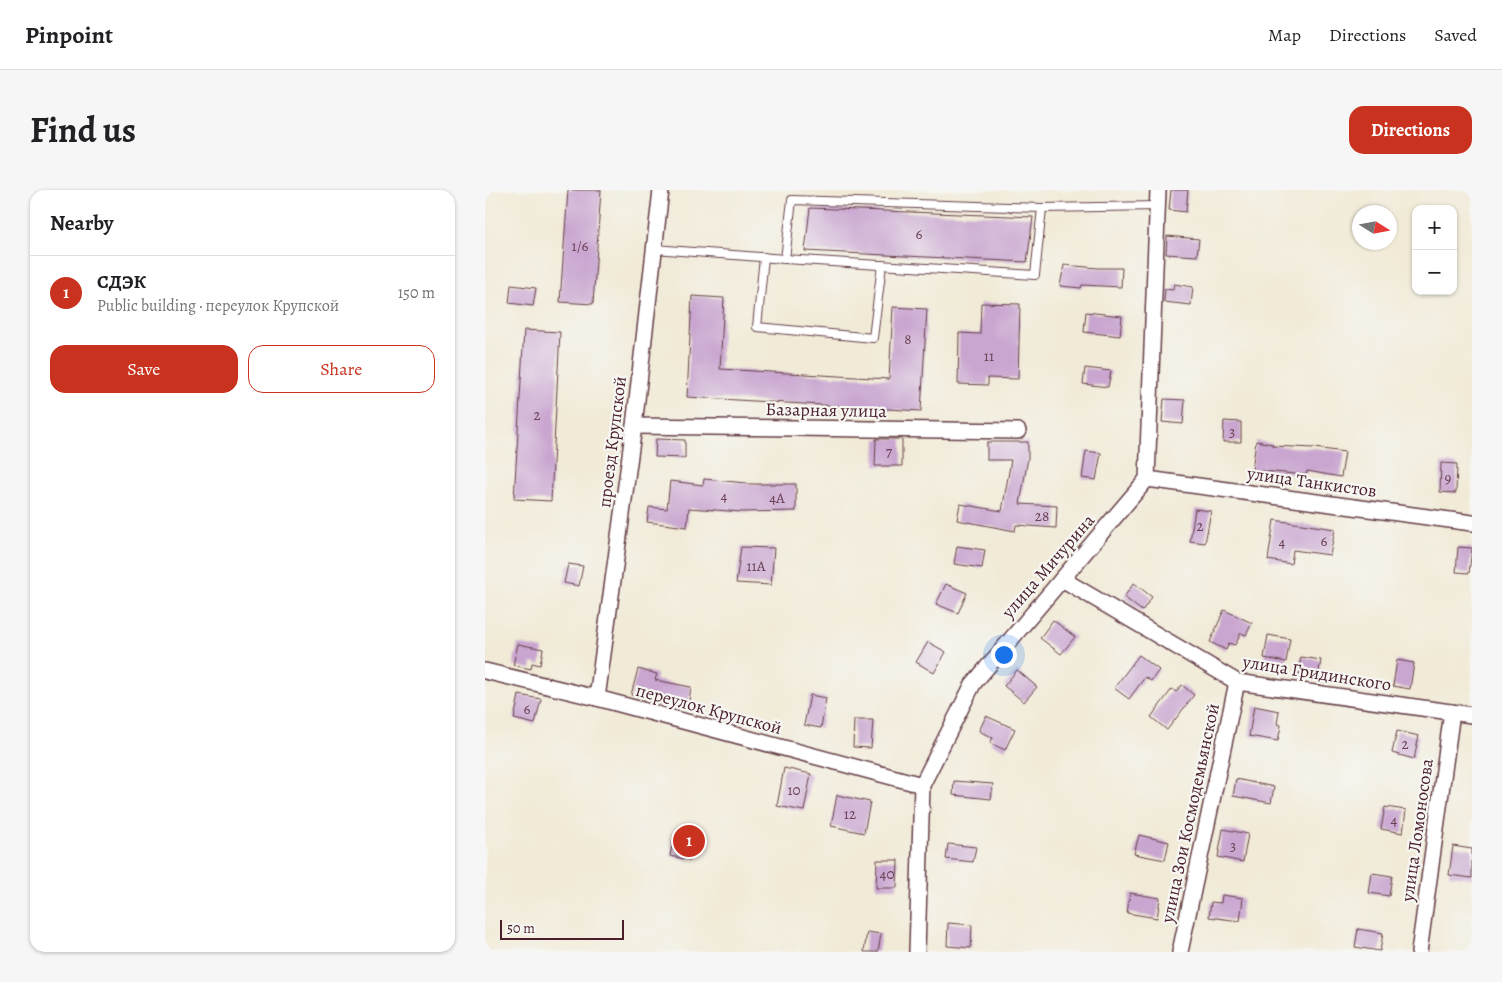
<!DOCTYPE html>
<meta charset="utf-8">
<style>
body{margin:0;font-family:Alegreya,serif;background:#f6f6f6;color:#202124}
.controls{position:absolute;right:15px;top:15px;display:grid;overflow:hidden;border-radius:10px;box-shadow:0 1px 4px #0004}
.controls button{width:45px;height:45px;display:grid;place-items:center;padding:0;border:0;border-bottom:1px solid #e0e0e0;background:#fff;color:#202124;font:25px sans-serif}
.compass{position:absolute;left:867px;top:15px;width:45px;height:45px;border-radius:50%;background:#fff;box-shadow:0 1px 4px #0004;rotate:101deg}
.scale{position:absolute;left:15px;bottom:12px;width:124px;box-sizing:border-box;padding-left:5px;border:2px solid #4a1f2b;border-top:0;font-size:14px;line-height:18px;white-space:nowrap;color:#4a1f2b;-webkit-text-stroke:4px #f6f6f2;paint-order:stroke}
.you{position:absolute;left:518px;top:464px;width:18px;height:18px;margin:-12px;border:4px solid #fff;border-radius:50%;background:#1a73e8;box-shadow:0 0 0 8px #1a73e833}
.badge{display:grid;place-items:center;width:32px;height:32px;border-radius:50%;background:#c8321e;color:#fff;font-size:16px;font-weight:700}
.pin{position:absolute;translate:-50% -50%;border:2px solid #fff;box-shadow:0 1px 5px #0006}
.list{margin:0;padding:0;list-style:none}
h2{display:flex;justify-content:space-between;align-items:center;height:65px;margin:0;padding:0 20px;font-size:21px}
h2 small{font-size:16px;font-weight:400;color:#757577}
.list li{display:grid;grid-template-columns:32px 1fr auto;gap:15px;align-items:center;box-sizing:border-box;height:75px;padding:0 20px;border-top:1px solid #e0e0e0}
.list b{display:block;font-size:19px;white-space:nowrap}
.list p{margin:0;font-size:16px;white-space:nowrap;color:#757577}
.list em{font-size:16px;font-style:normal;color:#757577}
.actions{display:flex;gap:10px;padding:15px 20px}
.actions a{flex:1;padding:11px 0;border:1px solid #c8321e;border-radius:15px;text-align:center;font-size:18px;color:#c8321e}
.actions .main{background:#c8321e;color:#fff}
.map{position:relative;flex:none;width:987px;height:762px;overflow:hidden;border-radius:15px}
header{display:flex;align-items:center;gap:30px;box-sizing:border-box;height:70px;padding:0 25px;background:#fff;border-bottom:1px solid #e0e0e0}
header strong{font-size:24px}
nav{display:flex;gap:28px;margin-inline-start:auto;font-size:18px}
.intro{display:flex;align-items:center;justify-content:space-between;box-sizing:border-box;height:120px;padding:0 30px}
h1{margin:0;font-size:35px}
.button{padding:12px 22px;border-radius:15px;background:#c8321e;color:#fff;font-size:18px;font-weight:700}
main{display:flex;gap:30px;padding:0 30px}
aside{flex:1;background:#fff;border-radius:15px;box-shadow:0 1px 4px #0004}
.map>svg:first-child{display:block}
.building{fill:#c9a6d0}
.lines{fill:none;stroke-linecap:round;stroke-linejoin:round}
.lane-casing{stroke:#633d45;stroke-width:10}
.street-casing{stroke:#633d45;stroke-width:18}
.lane{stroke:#fff;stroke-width:8}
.street{stroke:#fff;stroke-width:15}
.labels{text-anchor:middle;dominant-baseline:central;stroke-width:4.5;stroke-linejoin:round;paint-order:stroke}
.number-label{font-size:15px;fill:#6a4154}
.street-label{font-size:18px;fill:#4a1f2b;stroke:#f6f6f2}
</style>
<header>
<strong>Pinpoint</strong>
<nav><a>Map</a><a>Directions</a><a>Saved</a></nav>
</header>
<div class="intro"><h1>Find us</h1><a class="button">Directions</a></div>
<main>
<aside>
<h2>Nearby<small></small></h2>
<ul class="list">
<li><span class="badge">1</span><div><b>СДЭК</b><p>Public building · переулок Крупской</p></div><em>150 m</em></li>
</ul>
<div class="actions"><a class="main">Save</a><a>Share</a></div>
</aside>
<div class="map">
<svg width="987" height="762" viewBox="0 0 987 762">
<rect width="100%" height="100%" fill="#f6f6f2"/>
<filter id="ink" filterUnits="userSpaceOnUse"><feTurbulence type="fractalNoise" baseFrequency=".02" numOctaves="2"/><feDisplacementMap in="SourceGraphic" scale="10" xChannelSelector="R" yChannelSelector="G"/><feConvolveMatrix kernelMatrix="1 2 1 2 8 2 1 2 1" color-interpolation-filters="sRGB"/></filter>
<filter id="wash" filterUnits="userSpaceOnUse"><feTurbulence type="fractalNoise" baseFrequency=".0096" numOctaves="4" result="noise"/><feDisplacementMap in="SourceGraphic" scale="20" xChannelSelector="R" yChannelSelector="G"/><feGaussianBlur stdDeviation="1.12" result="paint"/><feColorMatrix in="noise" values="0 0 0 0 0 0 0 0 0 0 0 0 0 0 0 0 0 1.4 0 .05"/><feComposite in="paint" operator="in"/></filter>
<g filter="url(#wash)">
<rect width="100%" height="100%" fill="#f1ead7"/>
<g id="blocks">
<g class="building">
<path d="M 83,0 L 116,0 L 108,114 L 75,112 Z"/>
<path d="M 686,0 L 703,0 L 701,22 L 684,20 Z"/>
<path d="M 325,18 L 548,27 L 542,72 L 320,61 Z"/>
<path d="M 682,46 L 714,49 L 712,66 L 681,64 Z"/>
<path d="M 579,75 L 613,78 L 637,78 L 636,97 L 597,95 L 596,98 L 575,96 Z"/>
<path d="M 689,94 L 708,97 L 706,115 L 679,112 L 680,99 L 688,100 Z"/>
<path d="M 26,95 L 51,98 L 48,116 L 24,113 Z"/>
<path d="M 207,106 L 239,108 L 235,179 L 404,189 L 408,117 L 442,119 L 436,221 L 202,207 Z"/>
<path d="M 496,113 L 535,114 L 533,189 L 503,188 L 503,195 L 473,194 L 474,143 L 495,144 Z"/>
<path d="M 601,122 L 637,126 L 635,146 L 599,142 Z"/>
<path d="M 39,140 L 75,142 L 66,311 L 29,309 Z"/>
<path d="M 600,178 L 626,181 L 623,197 L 598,194 Z"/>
<path d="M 679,209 L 700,210 L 698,234 L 677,232 Z"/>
<path d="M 739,231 L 756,232 L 756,252 L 738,252 Z"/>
<path d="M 171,249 L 200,250 L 200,268 L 170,267 Z"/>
<path d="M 391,249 L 417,249 L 417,276 L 390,276 Z"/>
<path d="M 771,251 L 788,254 L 788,256 L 829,258 L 860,262 L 856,287 L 822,281 L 821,285 L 767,280 Z"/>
<path d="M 502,252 L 543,252 L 543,268 L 535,314 L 572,316 L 571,338 L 531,335 L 530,341 L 472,330 L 475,314 L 517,321 L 526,270 L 502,270 Z"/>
<path d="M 601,261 L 616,263 L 611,290 L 597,288 Z"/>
<path d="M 956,273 L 972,274 L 971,303 L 955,302 Z"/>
<path d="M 219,289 L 261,293 L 261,294 L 311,294 L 311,321 L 257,322 L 204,318 L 202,337 L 162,332 L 164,317 L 182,319 L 185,291 L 218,295 Z"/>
<path d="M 710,319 L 726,321 L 720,353 L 705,351 Z"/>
<path d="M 789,330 L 850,339 L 845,365 L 808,360 L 806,374 L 783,370 Z"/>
<path d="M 472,356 L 500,360 L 497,378 L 469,374 Z"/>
<path d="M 256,357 L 289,358 L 286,395 L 251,393 Z"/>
<path d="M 973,357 L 987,358 L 984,383 L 971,382 Z"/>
<path d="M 83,374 L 98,376 L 94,396 L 79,393 Z"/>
<path d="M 649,393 L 667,407 L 657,421 L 639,407 Z"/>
<path d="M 461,394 L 482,403 L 473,423 L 451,414 Z"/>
<path d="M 739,420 L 767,433 L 761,445 L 756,443 L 750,455 L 744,453 L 741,460 L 725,452 Z"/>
<path d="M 568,430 L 590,447 L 576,464 L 555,448 Z"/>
<path d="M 783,445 L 805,449 L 801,472 L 779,468 Z"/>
<path d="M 443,452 L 461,462 L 449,483 L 431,472 Z"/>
<path d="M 33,454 L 58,459 L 55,475 L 47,473 L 46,479 L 28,475 Z"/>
<path d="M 654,465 L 674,480 L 666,491 L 660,487 L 644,509 L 629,498 Z"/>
<path d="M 816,467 L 836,470 L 833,487 L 813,484 Z"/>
<path d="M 912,470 L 929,473 L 925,499 L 908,496 Z"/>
<path d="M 153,479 L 172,484 L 170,490 L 206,497 L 203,518 L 173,513 L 146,505 Z"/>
<path d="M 532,480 L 552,497 L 539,512 L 519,496 Z"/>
<path d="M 697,495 L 709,505 L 682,540 L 666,527 L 687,499 L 691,502 Z"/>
<path d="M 34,505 L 56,509 L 50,534 L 29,529 Z"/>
<path d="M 325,505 L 341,508 L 336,538 L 319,535 Z"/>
<path d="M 769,516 L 794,521 L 792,534 L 796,535 L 793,551 L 764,546 Z"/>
<path d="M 501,526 L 530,539 L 520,560 L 505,553 L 508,548 L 494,541 Z"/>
<path d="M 369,530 L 388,530 L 386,558 L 368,557 Z"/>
<path d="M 912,541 L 934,546 L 929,569 L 907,563 Z"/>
<path d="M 299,578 L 326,584 L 319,621 L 292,616 Z"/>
<path d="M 751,589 L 789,597 L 786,613 L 748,606 Z"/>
<path d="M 469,591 L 508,594 L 506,609 L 468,605 Z"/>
<path d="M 352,605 L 385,612 L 379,643 L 346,636 Z"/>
<path d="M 900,617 L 921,620 L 918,643 L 896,639 Z"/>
<path d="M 738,639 L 763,644 L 758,672 L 733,667 Z"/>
<path d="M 189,645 L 210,649 L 205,670 L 185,666 Z"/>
<path d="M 654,645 L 684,652 L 680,670 L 649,664 Z"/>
<path d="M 463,654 L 491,657 L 488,672 L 461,669 Z"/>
<path d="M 968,656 L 987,659 L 987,688 L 964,685 Z"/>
<path d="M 392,670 L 413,670 L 412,698 L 391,698 Z"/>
<path d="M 887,683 L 907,686 L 904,706 L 884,703 Z"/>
<path d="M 645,703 L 675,708 L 672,728 L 642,723 Z"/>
<path d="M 737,705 L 758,708 L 755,731 L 724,727 L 726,712 L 736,713 Z"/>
<path d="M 463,733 L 487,735 L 486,758 L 462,756 Z"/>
<path d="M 873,739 L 898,743 L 895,761 L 870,757 Z"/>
<path d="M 382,742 L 396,744 L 393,762 L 379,762 Z"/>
</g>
</g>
</g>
<g filter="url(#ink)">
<use href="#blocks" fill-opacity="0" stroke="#633d45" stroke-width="1"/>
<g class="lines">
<defs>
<g id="lane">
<path d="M 169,59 L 300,69 L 307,10 L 557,18 L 672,16"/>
<path d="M 279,67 L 272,137 L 388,148 L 397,75"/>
<path d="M 300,69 L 550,85 L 557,18"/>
</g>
<g id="street">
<path d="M 149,236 L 533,241"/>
<path d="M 662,289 L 987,333"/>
<path d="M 577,389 L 752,492 L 987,525"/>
<path d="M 0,481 L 112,508 L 437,595"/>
<path d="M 112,508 L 149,236 L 176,0"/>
<path d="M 432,762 L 437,595 L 488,494 L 662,289 L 673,0"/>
<path d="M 695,762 L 752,492"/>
<path d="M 934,762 L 967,522"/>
</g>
</defs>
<use href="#lane" class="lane-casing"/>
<use href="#street" class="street-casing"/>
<use href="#lane" class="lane"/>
<use href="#street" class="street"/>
</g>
</g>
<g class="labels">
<g class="number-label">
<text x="434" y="44">6</text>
<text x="95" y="56">1/6</text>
<text x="423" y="149">8</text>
<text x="504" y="166">11</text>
<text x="52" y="225">2</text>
<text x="747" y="242">3</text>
<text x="404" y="262">7</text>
<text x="963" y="288">9</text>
<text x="239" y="306">4</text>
<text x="292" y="308">4А</text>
<text x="557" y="326">28</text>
<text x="715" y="336">2</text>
<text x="839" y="351">6</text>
<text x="797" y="352">4</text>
<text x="271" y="376">11А</text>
<text x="42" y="519">6</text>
<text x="920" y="554">2</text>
<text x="309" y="600">10</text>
<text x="365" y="624">12</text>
<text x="909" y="630">4</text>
<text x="748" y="656">3</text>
<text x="402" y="684">40</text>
</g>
<g class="street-label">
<text transform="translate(341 220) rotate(1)">Базарная улица</text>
<text transform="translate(127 252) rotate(-83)">проезд Крупской</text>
<text transform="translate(827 292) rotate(8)">улица Танкистов</text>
<text transform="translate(563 376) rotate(-49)">улица Мичурина</text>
<text transform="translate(832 483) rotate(9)">улица Гридинского</text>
<text transform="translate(224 519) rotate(15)">переулок Крупской</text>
<text transform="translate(705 623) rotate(-78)">улица Зои Космодемьянской</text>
<text transform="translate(932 640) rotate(-82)">улица Ломоносова</text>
</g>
</g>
</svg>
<div class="controls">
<button>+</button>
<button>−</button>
</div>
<svg class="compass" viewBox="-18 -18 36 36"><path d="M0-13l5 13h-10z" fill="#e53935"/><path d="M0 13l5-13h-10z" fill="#757577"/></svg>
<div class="scale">50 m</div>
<div class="you"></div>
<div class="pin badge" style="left:204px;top:651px">1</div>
</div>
</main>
